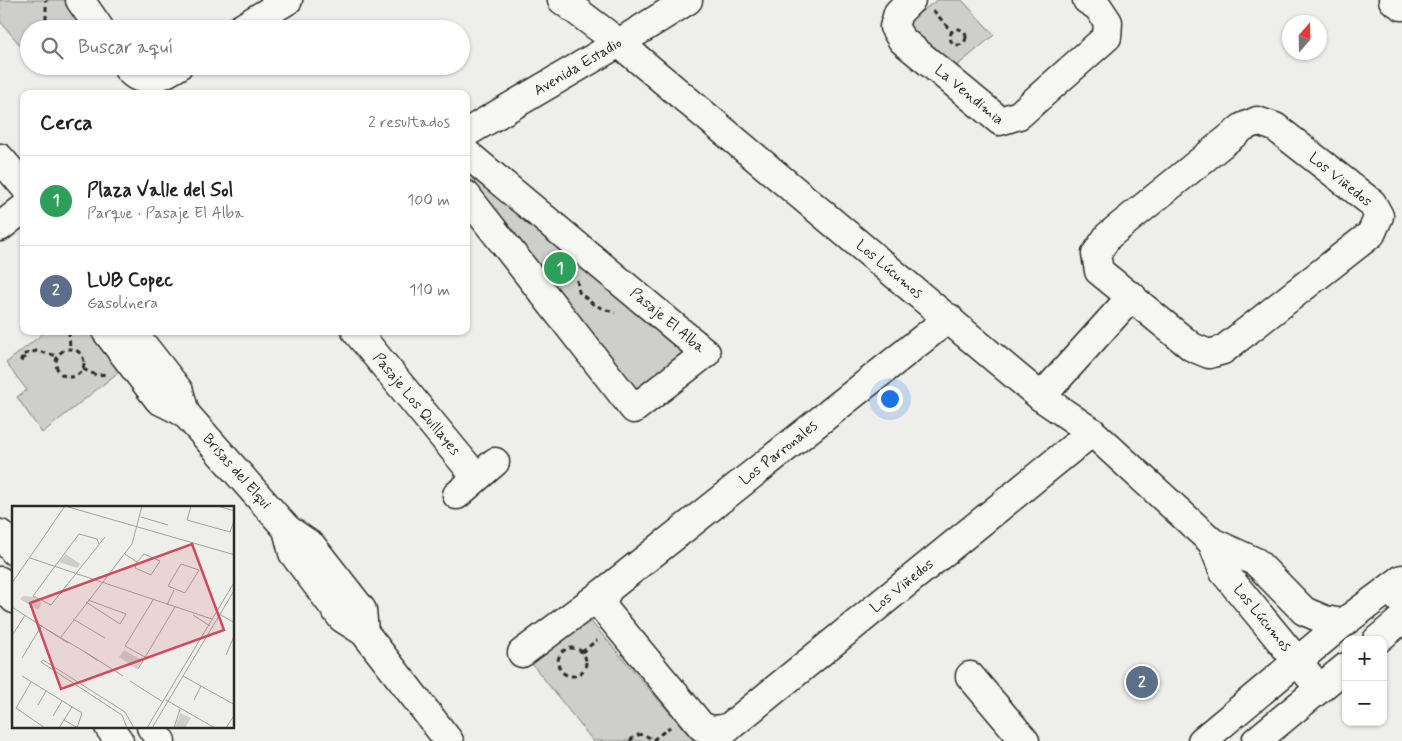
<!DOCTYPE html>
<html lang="es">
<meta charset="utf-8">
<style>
body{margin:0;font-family:Mynerve,sans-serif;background:#f2f2f2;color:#222}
.controls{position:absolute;right:15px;bottom:15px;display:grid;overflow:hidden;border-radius:10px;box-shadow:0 1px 4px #0004}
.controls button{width:45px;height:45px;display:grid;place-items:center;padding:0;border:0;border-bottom:1px solid #e0e0e0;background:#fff;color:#222;font:25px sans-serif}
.compass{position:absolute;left:1282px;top:15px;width:45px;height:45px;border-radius:50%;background:#fff;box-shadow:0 1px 4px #0004;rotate:20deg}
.you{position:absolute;left:889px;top:398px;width:18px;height:18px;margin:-12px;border:4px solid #fff;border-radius:50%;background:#1a73e8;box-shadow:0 0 0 8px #1a73e833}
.badge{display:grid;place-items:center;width:32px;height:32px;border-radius:50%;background:#d1495b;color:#fff;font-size:16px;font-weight:700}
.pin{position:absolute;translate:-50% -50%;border:2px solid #fff;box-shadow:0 1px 5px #0006}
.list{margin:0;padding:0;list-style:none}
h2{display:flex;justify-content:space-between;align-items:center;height:65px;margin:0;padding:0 20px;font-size:21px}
h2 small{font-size:16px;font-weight:400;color:#767676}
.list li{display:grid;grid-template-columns:32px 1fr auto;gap:15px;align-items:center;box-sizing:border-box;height:90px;padding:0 20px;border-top:1px solid #e0e0e0}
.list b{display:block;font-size:19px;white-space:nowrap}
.list p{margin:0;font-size:16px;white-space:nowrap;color:#767676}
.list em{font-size:16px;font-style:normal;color:#767676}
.icon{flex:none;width:28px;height:28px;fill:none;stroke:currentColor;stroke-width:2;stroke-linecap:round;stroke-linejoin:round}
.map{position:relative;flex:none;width:1402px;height:741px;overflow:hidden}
.search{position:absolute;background:#fff;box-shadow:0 1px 4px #0004;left:20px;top:20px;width:450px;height:55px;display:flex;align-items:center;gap:12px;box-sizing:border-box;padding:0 18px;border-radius:28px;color:#767676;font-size:19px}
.panel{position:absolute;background:#fff;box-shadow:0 1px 4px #0004;left:20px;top:90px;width:450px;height:245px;border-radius:10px}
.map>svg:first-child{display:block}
.green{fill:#cececa;stroke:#7c7c7a}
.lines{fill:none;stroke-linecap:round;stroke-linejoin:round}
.minor-casing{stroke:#2b2b2b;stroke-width:31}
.major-casing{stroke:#2b2b2b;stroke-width:31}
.path{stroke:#2b2b2b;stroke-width:3;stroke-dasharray:5 4;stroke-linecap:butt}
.minor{stroke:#f6f6f2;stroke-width:28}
.major{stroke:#f6f6f2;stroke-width:28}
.labels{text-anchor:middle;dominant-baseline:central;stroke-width:4;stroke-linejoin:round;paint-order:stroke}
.street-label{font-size:15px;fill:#2b2b2b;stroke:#f6f6f2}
.inset-road{fill:none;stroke:#a0a09e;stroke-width:1}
.view{fill:#d1495b;fill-opacity:0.15;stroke:#d1495b;stroke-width:2.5}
.inset-edge{fill:none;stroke:#2b2b2b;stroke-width:2.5}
</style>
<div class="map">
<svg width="1402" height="741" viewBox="0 0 1402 741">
<rect width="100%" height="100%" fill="#eeeeea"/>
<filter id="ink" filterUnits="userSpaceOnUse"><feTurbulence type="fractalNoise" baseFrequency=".02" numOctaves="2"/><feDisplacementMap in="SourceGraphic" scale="10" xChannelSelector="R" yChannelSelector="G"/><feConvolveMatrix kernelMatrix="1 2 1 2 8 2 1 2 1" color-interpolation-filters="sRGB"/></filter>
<g filter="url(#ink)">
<g class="green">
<path d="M 0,0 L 70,0 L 90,29 L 29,29 L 29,56 L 0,21 Z"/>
<path d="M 937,0 L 962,0 L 994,35 L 952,70 L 905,24 Z"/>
<path d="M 466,167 L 685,350 L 634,394 L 466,185 Z"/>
<path d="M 46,331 L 88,331 L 120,371 L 42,433 L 17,397 L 27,390 L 6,363 Z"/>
<path d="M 587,617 L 694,741 L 593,741 L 529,660 Z"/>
</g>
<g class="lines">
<defs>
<g id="minor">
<path d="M 80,0 L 100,29"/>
<path id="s1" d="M 562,0 L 619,43 L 1041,397 L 1092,432 L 1212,542 L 1256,562 L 1304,611 L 1325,620 L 1343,623"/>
<path id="s2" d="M 911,0 L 898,13 L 894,27 L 902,40 L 1000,121 L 1019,115 L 1107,37 L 1108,22 L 1098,7 L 1087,0"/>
<path d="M 1393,0 L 1402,6"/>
<path d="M 240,29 L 288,0"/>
<path d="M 126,66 C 140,87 161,77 178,66"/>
<path d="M 1257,121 L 1275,127 L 1372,203 L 1379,216 L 1371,234 L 1223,350 L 1209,354 L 1192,347 L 1099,271 L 1096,254 L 1108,236 L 1243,127 Z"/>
<path id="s3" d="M 466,133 L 619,43 L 688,0"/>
<path id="s4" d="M 466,153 L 706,353 L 634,409 L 466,195"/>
<path d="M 0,158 L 24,186"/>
<path d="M 0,227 L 24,208"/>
<path id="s5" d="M 106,331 L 159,400 L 185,413 L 287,529"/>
<path d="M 132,331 L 179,391 L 185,413"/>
<path id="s6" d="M 356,331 L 476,477"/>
<path d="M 1041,397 L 1132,296"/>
<path d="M 457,495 L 495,462"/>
<path d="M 0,534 L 14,551"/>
<path id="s7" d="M 1212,542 L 1224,572 L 1320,689"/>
<path d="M 0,581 L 14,599"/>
<path d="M 1390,589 L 1402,602"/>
<path d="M 364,632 L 362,610 L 312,546 L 287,529 L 293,553 L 342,618 L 364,632 L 449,741"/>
<path d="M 522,653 L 608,589"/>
<path d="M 970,676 L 1025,741"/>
<path d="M 109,727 L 119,741"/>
<path d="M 151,727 L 161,741"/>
<path id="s8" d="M 728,728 L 714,730 L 702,727 L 605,610 L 603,602 L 608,589 L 949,318"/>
<path id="s9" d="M 713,740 L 1092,432"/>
</g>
<g id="major">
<path d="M 1377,640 L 1402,619"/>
<path d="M 1202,741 L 1343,623 L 1402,579"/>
<path d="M 1256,741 L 1346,667"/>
</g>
</defs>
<use href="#minor" class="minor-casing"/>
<use href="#major" class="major-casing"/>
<g class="path">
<path d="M 933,10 L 952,32"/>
<path d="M 45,20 L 53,29"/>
<path d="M 46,29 L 46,0"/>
<circle cx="958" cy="37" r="8"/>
<path d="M 577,280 L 579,292 L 594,305 L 615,313"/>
<path d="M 69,331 L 70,349"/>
<circle cx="70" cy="363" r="14"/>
<path d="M 21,358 L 25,358 L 25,361 L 21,360 L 22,355 L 36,351 L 58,356"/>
<path d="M 83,369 L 96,375 L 108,374"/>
<circle cx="572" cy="662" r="14"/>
<path d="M 582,652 L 597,640"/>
<path d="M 653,740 L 670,727"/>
<path d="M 630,741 C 637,732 646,733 653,741"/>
</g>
<use href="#minor" class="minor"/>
<use href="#major" class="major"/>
</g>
</g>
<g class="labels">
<g class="street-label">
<text stroke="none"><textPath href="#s3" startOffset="130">Avenida Estadio</textPath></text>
<text stroke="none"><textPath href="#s2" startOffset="135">La Vendimia</textPath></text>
<text transform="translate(1340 180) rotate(39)">Los Viñedos</text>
<text stroke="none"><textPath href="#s1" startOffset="424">Los Lúcumos</textPath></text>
<text stroke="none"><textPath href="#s4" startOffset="262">Pasaje El Alba</textPath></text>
<text stroke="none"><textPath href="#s6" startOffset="95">Pasaje Los Quillayes</textPath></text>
<text stroke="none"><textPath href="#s8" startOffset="419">Los Parronales</textPath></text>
<text stroke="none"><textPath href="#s5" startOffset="194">Brisas del Elqui</textPath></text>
<text stroke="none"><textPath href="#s9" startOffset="244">Los Viñedos</textPath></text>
<text stroke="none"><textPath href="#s7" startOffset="92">Los Lúcumos</textPath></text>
</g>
</g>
<g transform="translate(12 506)">
<rect width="222" height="222" fill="#eeeeea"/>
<path d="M 54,48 L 68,58 L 65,62 L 47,56 ZM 11,90 L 22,91 L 30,97 L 26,104 L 8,93 ZM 112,144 L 130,154 L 125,163 L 107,151 ZM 168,207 L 179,212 L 173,222 L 163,222 Z" fill="#cececa"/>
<path class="inset-road" d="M 179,0 L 175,14 L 218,26 L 223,12M 205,0 L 223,5M 129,11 L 156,19M 87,38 L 85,33 L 67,28 L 21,90 L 39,99 L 93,31M 113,48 L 125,56 L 123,62 L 139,69 L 148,55 L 132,48 L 125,56M 18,52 L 200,113M 169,58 L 187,64 L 173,87 L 156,80 ZM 0,77 L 53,0 L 223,49M 74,96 L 108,118 L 114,108 L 76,94M 155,99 L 162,84M 0,101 L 34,123M 207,108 L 223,117M 181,109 L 198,120M 61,113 L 93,132M 0,130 L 13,109M 49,131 L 120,38 L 130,0M 56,137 L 34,123 L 73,146M 214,149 L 223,128M 133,151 L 113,140 L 141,94M 10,152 L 30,119M 31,154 L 113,206 L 122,222M 31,154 L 29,156 L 110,209 L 115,222M 86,155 L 73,146 L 111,170M 126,163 L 163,101M 10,170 L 70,207 L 65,222M 171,170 L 223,199M 118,175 L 151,196M 19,176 L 4,202 L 33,222M 154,194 L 203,222M 182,194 L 189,180M 26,199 L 34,185M 41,210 L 50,195M 52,214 L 66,222M 47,222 L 60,201M 135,222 L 223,75M 140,222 L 223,83M 162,222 L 168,203M 214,222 L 223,208"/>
<path class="view" d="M 180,38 L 212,124 L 49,183 L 18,97 Z"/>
<rect width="222" height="222" class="inset-edge"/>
</g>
</svg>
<div class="controls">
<button>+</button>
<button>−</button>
</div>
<svg class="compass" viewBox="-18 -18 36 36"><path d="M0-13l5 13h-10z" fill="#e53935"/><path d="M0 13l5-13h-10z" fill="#767676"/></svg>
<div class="you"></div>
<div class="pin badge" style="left:560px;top:268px;background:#2e9e5b">1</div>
<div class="pin badge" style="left:1142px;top:682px;background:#5c6f8a">2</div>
<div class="search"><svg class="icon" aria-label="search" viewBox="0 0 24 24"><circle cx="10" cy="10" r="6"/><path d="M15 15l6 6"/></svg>Buscar aquí</div>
<section class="panel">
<h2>Cerca<small>2 resultados</small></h2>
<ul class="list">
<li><span class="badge" style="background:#2e9e5b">1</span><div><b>Plaza Valle del Sol</b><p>Parque · Pasaje El Alba</p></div><em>100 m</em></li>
<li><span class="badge" style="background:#5c6f8a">2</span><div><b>LUB Copec</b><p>Gasolinera</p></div><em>110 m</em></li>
</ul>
</section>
</div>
